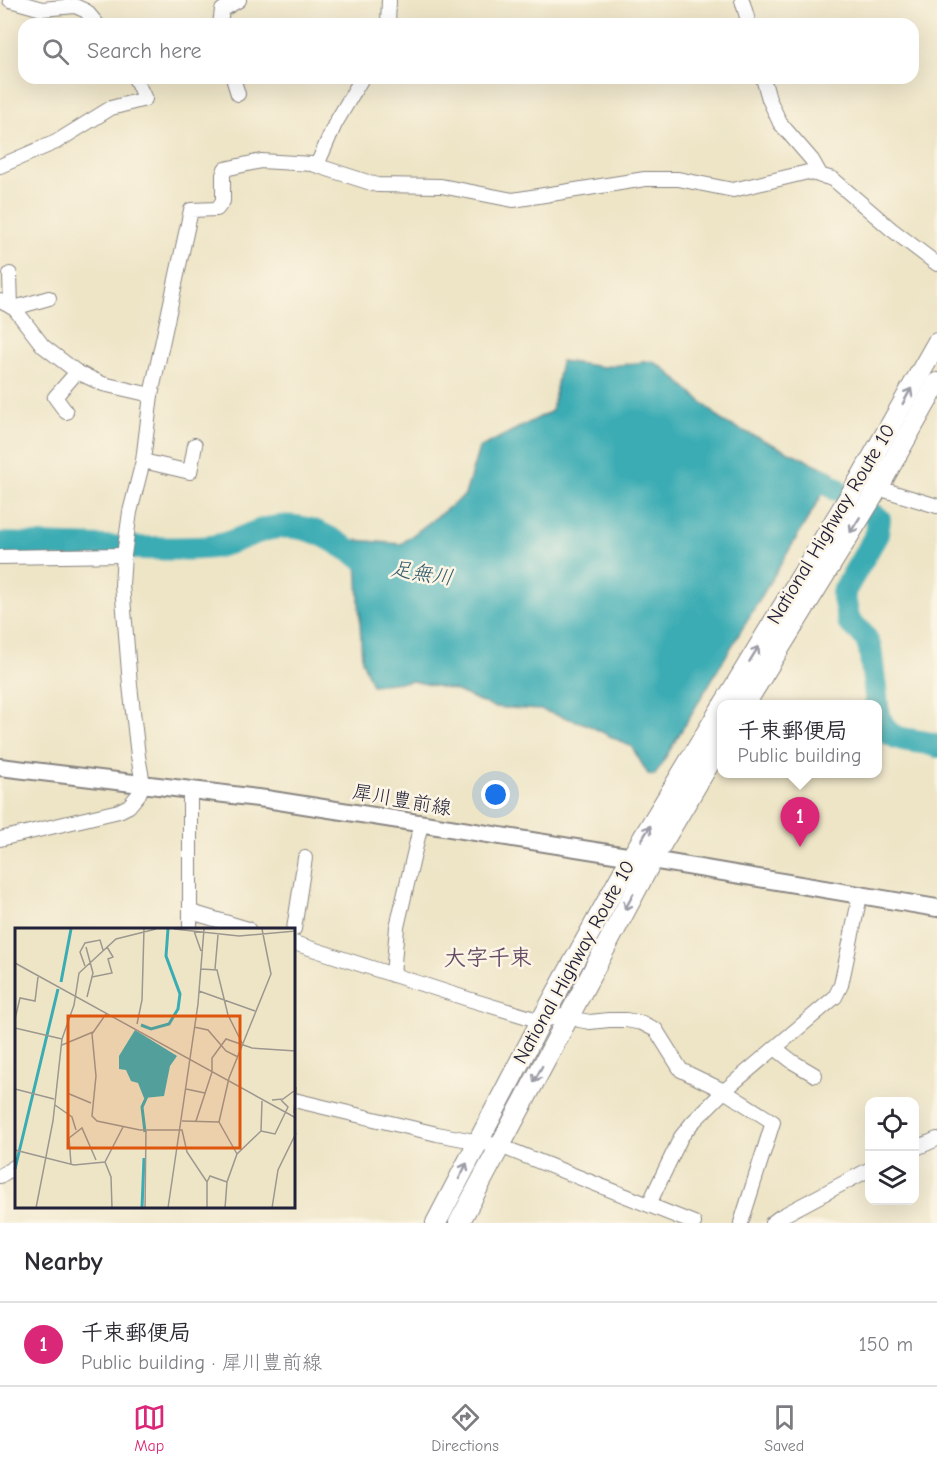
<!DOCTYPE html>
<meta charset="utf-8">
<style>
body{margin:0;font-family:"Comic Neue","Klee One",sans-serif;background:#f7f7f7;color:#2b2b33}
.controls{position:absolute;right:18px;bottom:18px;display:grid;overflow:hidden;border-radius:12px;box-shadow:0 6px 24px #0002}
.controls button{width:54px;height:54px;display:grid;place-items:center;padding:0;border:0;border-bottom:2px solid #e1e1e2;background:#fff;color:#2b2b33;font:30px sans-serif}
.you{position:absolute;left:496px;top:795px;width:21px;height:21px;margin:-15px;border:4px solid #fff;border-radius:50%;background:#1a73e8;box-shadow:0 0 0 9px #1a73e833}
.badge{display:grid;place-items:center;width:39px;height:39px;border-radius:50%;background:#db2777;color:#fff;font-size:20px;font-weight:700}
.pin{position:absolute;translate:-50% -50px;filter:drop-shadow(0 2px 3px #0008)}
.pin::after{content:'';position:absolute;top:32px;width:21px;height:18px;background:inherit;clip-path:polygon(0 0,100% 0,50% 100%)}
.popup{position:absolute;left:717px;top:700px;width:165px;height:78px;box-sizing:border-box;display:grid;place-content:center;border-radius:12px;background:#fff;filter:drop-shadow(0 2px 4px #0005);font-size:20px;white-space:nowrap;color:#7c7c81}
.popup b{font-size:22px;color:#2b2b33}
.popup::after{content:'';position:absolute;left:50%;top:100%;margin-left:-12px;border:12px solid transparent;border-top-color:#fff}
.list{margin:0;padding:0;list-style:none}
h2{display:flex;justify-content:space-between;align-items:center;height:78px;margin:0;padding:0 24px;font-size:26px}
h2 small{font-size:20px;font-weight:400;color:#7c7c81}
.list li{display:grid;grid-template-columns:39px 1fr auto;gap:18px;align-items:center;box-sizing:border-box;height:84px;padding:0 24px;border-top:2px solid #e1e1e2}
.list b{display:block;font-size:22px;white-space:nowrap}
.list p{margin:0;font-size:20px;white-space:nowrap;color:#7c7c81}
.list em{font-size:20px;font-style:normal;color:#7c7c81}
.icon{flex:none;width:33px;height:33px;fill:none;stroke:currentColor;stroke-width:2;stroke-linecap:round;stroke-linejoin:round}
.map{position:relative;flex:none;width:937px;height:1223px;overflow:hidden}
.search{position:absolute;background:#fff;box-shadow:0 6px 24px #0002;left:18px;right:18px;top:18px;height:66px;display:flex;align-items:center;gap:15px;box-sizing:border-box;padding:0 21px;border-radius:18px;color:#7c7c81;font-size:22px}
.sheet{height:162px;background:#fff}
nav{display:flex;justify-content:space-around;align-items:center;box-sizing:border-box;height:84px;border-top:2px solid #e1e1e2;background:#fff;font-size:16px;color:#7c7c81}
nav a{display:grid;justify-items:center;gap:3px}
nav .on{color:#db2777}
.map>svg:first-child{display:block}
.water{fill:#3aacb4;stroke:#2e6778;stroke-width:1.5}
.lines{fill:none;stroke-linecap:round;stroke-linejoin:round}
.river{stroke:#3aacb4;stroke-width:24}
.minor-casing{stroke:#888481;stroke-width:16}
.major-casing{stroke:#888481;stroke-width:20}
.highway-casing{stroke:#888481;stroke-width:22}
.minor{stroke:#fff;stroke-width:14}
.major{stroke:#fff;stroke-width:16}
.highway{stroke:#fff;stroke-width:20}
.oneway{stroke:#9c9ca7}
.labels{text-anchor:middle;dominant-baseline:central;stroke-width:5;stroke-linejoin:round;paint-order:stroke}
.street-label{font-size:20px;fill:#22223b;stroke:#fcf5e5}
.water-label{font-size:21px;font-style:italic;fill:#2c596b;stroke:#fcf5e5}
.quarter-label{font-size:22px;font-weight:bold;fill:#664b67;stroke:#fcf5e5}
.inset-river{fill:none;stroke:#3aacb4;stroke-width:3}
.inset-road{fill:none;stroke:#9c978f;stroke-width:1.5}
.view{fill:#de560e;fill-opacity:0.15;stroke:#de560e;stroke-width:3}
.inset-edge{fill:none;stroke:#22223b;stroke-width:3}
</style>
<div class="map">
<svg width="937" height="1223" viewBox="0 0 937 1223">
<rect width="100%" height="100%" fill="#fcf5e5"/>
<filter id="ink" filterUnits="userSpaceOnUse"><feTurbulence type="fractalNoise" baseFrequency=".0167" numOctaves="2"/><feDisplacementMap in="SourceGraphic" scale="12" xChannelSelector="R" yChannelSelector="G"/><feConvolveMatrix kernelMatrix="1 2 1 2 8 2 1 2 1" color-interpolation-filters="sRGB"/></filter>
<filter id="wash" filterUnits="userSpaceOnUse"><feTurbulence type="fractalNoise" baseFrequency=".008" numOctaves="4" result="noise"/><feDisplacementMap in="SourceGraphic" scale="24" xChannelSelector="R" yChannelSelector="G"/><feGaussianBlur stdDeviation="1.35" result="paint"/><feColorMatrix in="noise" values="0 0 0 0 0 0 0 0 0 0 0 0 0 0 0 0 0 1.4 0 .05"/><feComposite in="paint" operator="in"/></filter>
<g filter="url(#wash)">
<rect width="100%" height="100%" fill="#eee5c7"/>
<path class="water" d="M 561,361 L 603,367 L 652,361 L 664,368 L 724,422 L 835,473 L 655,775 L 648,774 L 632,747 L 586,724 L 541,710 L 493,707 L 454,690 L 412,681 L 372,685 L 362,660 L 356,540 L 401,544 L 465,495 L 479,448 L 552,411 Z"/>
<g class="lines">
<g class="river">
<path d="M 800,488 L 821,479 L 836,489"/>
<path d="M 875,516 L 879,519 L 877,534 L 843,593 L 849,622 L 861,632 L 866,639 L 870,648 L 877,704"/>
<path d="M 0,544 C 46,545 92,547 138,548 C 162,548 187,550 211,547 C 242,543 260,523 295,527 C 333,531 352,559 386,568"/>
<path d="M 878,711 C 885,747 910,736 937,746"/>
</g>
</g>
</g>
<g filter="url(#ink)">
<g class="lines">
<defs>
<g id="minor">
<path d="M 10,0 L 42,9 L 75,6 L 86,11 L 97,24"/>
<path d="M 742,0 L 749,24"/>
<path d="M 220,24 L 222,10 L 239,0"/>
<path d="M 388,24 L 389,0"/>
<path d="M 233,78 L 238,94"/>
<path d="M 763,78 L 769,99 L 780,123 L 812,160 L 821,176"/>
<path d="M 317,165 L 335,124 L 362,78"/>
<path d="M 0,166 L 56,142 L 111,108 L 145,99 L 135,78"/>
<path d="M 10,274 L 11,307"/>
<path d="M 0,301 L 14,308 L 43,346 L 77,372 L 103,384 L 151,395"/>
<path d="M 14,308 L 49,298"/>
<path d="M 66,412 L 55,397 L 77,372"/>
<path d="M 143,461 L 190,472 L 195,445"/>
<path d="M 878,488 L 937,506"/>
<path d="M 0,557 L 124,555"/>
<path d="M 190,789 L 190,929"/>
<path d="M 0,839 L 119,811 L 129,806 L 139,794 L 143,784 L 138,756 L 130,685 L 122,585 L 124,555 L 130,512 L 143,461 L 151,395 L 191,210 L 217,209 L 223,201 L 223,175 L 225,169 L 261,161 L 312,164 L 377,185 L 441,186 L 513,200 L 645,179 L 678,179 L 733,190 L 808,172 L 833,179 L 891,229 L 937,264"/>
<path d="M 191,912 L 248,929"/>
<path d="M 294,929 L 305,858"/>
<path d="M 294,943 L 468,999 L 541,1021 L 570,1013 L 579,1020 L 590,1022 L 609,1020 L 626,1020 L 642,1023 L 656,1030 L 681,1070 L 724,1091 L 773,1122 L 741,1223"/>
<path d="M 393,975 L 397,927 L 421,824"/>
<path d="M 775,1048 L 793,1062 L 815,1075"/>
<path d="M 294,1100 L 437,1134 L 500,1146 L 694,1223"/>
<path d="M 914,1149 L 937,1139"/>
<path d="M 0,1176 L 16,1166"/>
<path d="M 649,1204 L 681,1137 L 692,1123 L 724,1091 L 835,997 L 841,985 L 860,896"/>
<path d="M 772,1223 L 780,1217 L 870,1169"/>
</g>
<path id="major" d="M 0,767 L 266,799 L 652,860 L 937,908"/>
<g id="highway">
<path d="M 724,704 L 860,479 L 937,343"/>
<path d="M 745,704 L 878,488 L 937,383"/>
<path d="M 436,1223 L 541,1021 L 631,858 L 722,707"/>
<path d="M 459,1223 L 652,860 L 722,742"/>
</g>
</defs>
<use href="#minor" class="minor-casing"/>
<use href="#major" class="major-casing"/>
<use href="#highway" class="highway-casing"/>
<use href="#minor" class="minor"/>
<use href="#major" class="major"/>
<use href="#highway" class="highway"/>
</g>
<defs><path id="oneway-shaft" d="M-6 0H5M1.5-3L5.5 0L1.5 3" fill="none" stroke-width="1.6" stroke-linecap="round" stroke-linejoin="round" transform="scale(1.5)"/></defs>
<g class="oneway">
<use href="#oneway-shaft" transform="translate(907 396) rotate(-61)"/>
<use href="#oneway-shaft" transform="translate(855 525) rotate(122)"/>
<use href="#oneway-shaft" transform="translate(754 654) rotate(-59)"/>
<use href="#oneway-shaft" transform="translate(646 833) rotate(-59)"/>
<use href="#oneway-shaft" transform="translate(629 902) rotate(118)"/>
<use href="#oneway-shaft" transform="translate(538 1074) rotate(118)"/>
<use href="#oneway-shaft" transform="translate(463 1171) rotate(-63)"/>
</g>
</g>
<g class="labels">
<g class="street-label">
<text transform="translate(831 524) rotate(-59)">National Highway Route 10</text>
<text transform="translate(402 800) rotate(10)">犀川豊前線</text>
<text transform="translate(574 962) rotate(-61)">National Highway Route 10</text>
</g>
<g class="water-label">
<text transform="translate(422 573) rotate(9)">足無川</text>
</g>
<g class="quarter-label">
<text x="488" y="958">大字千束</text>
</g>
</g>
<g transform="translate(15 928)">
<rect width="280" height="280" fill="#eee5c7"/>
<path d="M 120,102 L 162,128 L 155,138 L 149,168 L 129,170 L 123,155 L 116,153 L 111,142 L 104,141 L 104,128 Z" fill="#3aacb4"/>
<path class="inset-river" d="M 46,54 L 56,1M 126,97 L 136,101 L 154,96 L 163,81 L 165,66 L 151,28 L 153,1M 130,204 L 127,179 L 133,166M 0,241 L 43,61M 127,280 L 129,230"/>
<path class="inset-road" d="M 159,1 L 224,8 L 281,3M 179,3 L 186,23M 71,19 L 78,45 L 72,69M 0,35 L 281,190M 70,38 L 65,24 L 70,15 L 85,12 L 88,22M 186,41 L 202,42 L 213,87 L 227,115M 200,41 L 203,7M 77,49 L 97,45 L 93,31 L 98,29 L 92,19M 184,63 L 240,83M 91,86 L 77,106 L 81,148 L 77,188 L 82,193 L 125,202 L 167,202 L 172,224 L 192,254 L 192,280M 0,91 L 5,70 L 20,73 L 23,49M 122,96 L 127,72 L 129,1M 179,99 L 193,102 L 211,123 L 223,129M 0,100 L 47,111M 47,117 L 78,104M 0,161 L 39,171M 171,161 L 190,165M 52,165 L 76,175M 257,172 L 268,171 L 279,163M 40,177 L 57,189 L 61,202M 279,185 L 281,159M 167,193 L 204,194M 181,193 L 197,144 L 197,130 L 211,111 L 237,120 L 281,123M 246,203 L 260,206 L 273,179 L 266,172M 0,222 L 59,237 L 90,234M 222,226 L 204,194 L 214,150 L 256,46 L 247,1M 56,236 L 54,210 L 67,200 L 81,232M 192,254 L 195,248 L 212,254M 21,280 L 38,193 L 47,111 L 59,77 L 64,45 L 101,11 L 141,1M 97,280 L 96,249 L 90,234 L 108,199M 130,280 L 131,203M 153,280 L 183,76 L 189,1M 210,280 L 212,254 L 222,226 L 246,203 L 247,173M 257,280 L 263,242 L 281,205"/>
<path class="view" d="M 53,88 L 225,88 L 225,220 L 53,220 Z"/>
<rect width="280" height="280" class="inset-edge"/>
</g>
</svg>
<div class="controls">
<button><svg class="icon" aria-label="locate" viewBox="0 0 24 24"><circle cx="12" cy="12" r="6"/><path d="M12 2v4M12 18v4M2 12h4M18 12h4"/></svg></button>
<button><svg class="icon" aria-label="layers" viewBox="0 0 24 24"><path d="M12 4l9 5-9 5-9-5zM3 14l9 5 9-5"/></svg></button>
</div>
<div class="you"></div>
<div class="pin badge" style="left:800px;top:847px">1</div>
<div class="popup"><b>千束郵便局</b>Public building</div>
<div class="search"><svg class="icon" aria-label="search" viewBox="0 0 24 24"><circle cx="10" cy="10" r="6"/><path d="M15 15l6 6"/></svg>Search here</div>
</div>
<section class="sheet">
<h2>Nearby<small></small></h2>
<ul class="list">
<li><span class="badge">1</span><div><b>千束郵便局</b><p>Public building · 犀川豊前線</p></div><em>150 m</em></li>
</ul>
</section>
<nav>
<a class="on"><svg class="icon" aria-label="map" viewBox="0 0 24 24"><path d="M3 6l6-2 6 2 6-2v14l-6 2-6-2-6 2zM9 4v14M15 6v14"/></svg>Map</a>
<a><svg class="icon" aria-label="directions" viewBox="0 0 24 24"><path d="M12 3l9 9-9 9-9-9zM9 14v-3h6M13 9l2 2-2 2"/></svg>Directions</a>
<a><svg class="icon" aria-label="saved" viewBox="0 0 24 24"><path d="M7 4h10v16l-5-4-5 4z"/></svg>Saved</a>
</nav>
